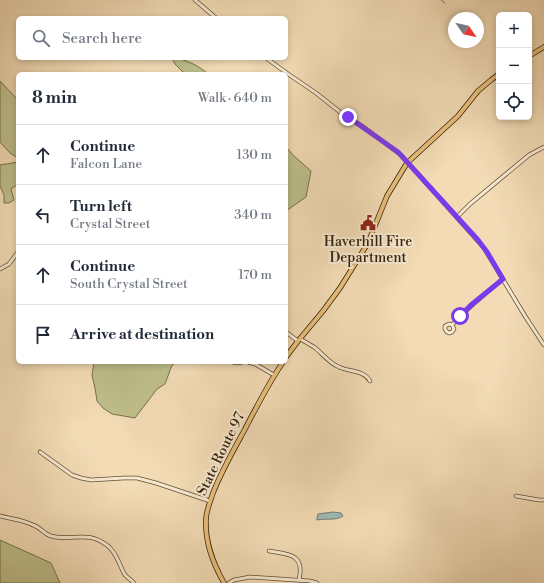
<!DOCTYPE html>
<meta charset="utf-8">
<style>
body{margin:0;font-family:"Libre Bodoni",serif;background:#f6f6f7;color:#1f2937}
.controls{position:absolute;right:12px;top:12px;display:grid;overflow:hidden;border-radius:6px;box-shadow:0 2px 6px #0003}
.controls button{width:36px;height:36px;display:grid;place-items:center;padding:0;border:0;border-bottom:1px solid #e0e1e3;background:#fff;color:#1f2937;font:20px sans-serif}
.compass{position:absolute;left:448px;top:12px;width:36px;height:36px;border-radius:50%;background:#fff;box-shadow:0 2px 6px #0003;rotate:124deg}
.stop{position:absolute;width:12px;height:12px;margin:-9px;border:3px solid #7c3aed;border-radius:50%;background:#fff}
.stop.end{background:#7c3aed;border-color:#fff;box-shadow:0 1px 4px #0008}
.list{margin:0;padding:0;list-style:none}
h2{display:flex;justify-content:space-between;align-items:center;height:52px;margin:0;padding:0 16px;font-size:17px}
h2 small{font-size:13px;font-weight:400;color:#747a83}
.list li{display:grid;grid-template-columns:26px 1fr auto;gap:12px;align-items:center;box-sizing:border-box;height:60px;padding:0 16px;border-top:1px solid #e0e1e3}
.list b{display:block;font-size:15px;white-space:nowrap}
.list p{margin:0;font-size:13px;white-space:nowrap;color:#747a83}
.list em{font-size:13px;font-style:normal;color:#747a83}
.icon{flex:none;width:22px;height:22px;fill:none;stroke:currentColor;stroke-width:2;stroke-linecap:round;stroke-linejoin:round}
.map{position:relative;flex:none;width:544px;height:583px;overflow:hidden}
.search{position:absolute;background:#fff;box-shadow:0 2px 6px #0003;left:16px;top:16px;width:272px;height:44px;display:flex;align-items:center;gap:10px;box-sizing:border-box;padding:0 14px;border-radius:6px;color:#747a83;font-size:15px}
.panel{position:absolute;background:#fff;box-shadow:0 2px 6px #0003;left:16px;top:72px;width:272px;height:292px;border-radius:6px}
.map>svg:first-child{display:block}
.green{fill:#bebf8b;stroke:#78704c}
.water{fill:#9eb9b6;stroke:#727d72}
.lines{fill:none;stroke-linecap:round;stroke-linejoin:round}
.stream{stroke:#727d72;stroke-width:1}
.minor-casing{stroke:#615037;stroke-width:4.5}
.major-casing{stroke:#31220d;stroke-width:5.5}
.minor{stroke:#f7e8cf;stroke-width:3}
.major{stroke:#e9be7a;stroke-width:4}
.route{stroke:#7c3aed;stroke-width:5}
.labels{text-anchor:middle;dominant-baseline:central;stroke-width:4;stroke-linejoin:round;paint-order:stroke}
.poi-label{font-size:14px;fill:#31220d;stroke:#f7e8cf}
.street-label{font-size:14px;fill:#31220d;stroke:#f7e8cf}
</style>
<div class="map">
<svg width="544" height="583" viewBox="0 0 544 583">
<rect width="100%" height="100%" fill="#f2dbb5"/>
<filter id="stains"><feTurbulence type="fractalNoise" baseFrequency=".005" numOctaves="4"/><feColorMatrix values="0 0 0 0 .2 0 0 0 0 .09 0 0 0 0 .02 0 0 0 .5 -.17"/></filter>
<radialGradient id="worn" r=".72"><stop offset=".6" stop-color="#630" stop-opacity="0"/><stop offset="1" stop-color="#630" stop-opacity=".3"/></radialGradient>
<g class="green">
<path d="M 172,58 C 183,58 200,66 208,74 L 185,74 L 175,64 Z"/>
<path d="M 0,81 L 18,100 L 18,158 L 10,153 L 0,142 Z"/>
<path d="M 286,147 L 294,156 L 311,171 L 306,197 L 286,211 Z"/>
<path d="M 18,162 L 18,184 L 11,189 L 14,200 L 9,203 L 4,203 L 4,195 L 0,186 L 0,165 Z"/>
<path d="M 94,362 L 177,362 L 172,365 L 165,384 L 157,389 L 135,418 L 112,414 L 103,408 L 97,401 L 95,388 L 92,375 Z"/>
<path d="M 0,540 L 51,563 L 60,583 L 0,583 Z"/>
</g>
<path class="water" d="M 333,512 L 341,513 L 343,516 C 336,521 326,518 317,520 L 317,518 L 318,514 Z"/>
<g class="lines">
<path class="stream" d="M 441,0 L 445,3"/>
<defs>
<g id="minor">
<path d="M 195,0 L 216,18"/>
<path d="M 266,58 L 291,76 L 316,93 L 340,112 L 365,128 L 401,155 L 484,248 L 525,316 L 544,345"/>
<path d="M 457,217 L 470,204 L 529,155 L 544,147"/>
<path d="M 0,269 L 9,264 L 18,252"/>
<path d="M 452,325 L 449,324 L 445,326 L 445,329 L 447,332 L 449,333 L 452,332 L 454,329 L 452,325 C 468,307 485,294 503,279"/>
<path d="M 286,332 L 298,341"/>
<path d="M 300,339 C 304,341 309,344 314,347 C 322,353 329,363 339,367 C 349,372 364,370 370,381"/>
<path d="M 232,362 L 237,363 L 243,362"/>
<path d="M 248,362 L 255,364 L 274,375"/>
<path d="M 40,452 L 72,475 L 81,478 L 91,480 L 124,478 L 137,478 L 156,483 L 210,501"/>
<path d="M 516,496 L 539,500 L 544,500"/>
<path d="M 0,516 C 11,519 23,520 33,525 C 40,527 44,534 51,536 C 72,542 87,529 108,546 C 117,553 119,565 125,575 C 128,578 131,580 134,583"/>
<path d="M 269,551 C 289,554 305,554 299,580"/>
<path d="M 229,583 L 234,580 L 250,577 L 310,581 L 317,583"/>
</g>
<g id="major">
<path d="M 529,56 L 544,47"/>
<path d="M 286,357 L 298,341 L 323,311 L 340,288 L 358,259 L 368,243 L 387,196 L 407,163 L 458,116 L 478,91 L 491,80 L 499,74"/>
<path d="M 224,583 C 213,563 205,543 206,520 C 206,511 210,502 213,493 C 221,472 233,451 244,431 C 256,408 268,384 283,362"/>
</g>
</defs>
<use href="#minor" class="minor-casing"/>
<use href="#major" class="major-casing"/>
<use href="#minor" class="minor"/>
<use href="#major" class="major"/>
</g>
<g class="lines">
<path class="route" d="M 348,117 L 398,152 L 478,240 L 487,252 L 503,279 L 471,305 L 460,316"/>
</g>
<defs>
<symbol id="civic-bare" viewBox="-9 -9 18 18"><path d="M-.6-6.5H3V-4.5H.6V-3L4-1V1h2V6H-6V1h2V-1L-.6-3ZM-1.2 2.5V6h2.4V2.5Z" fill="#8f2418" stroke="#f7e8cf" stroke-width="2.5" paint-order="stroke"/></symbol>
</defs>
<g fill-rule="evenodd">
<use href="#civic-bare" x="357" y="212" width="22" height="22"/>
</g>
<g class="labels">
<g class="poi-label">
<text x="368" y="242">Haverhill Fire<tspan x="368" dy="16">Department</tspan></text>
</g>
<g class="street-label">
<text transform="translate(221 454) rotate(-64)">State Route 97</text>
</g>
</g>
<rect width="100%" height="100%" filter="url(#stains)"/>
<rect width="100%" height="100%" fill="url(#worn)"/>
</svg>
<div class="controls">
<button>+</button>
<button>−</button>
<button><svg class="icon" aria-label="locate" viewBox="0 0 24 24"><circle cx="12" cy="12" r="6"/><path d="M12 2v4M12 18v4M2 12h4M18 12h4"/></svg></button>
</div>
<svg class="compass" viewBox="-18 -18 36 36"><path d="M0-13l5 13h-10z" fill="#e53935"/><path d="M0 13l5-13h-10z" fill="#747a83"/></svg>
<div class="stop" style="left:460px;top:316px"></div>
<div class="stop end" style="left:348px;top:117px"></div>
<div class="search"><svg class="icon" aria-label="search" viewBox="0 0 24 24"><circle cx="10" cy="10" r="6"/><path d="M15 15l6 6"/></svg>Search here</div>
<section class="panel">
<h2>8 min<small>Walk · 640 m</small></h2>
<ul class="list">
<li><svg class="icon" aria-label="ahead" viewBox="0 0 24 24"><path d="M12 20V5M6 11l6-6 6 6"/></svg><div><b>Continue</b><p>Falcon Lane</p></div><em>130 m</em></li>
<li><svg class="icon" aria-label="left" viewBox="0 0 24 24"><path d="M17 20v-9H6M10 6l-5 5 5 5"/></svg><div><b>Turn left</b><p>Crystal Street</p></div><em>340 m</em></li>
<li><svg class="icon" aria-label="ahead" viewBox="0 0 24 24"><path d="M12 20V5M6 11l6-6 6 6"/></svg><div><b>Continue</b><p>South Crystal Street</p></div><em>170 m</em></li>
<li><svg class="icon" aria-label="arrive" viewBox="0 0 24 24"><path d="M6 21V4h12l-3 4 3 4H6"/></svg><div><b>Arrive at destination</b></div></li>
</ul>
</section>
</div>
